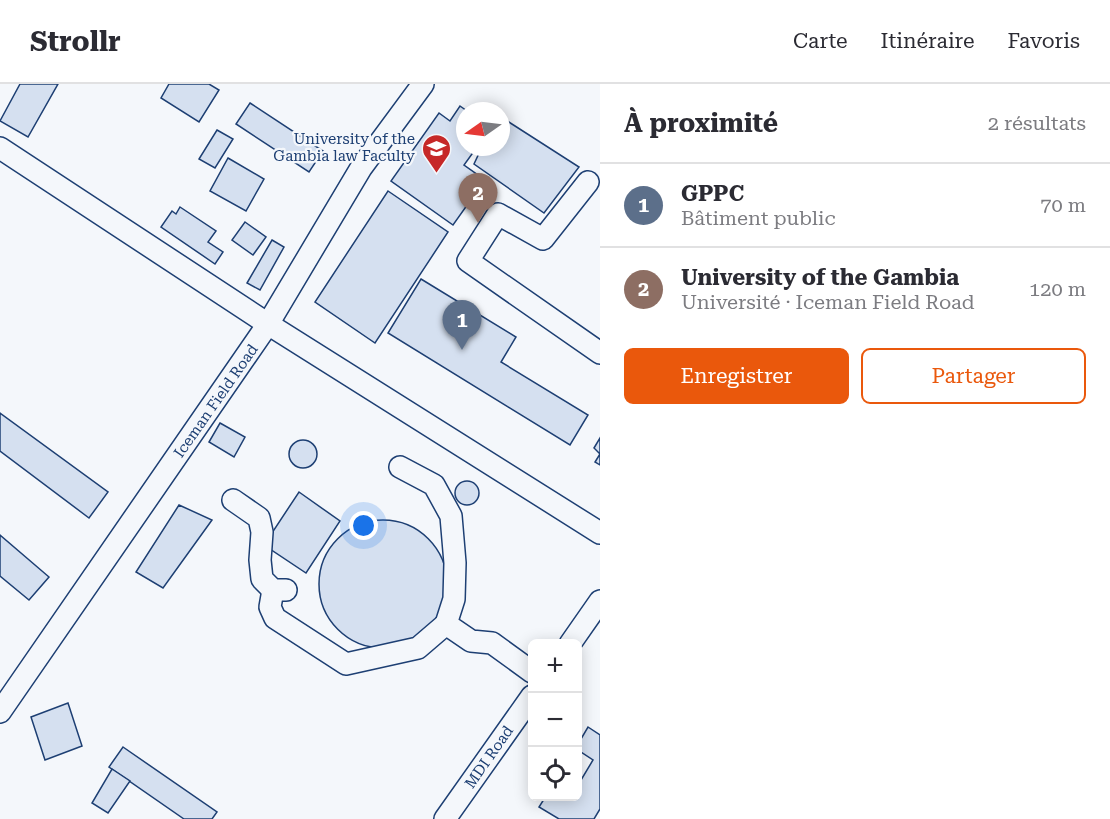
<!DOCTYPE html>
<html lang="fr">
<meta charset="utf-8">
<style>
body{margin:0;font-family:"Roboto Serif",serif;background:#f7f7f7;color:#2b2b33}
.controls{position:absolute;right:18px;bottom:18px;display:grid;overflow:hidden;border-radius:9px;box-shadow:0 3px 15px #0003}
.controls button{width:54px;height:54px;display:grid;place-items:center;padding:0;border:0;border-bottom:2px solid #e1e1e2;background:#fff;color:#2b2b33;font:30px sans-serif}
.compass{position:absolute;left:456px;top:18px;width:54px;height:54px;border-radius:50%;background:#fff;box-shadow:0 3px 15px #0003;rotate:256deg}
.you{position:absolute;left:364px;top:442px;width:21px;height:21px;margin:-15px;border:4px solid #fff;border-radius:50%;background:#1a73e8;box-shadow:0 0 0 9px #1a73e833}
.badge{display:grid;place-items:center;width:39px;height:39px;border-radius:50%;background:#ea580c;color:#fff;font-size:20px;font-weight:700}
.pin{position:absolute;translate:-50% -50px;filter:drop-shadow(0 2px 3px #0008)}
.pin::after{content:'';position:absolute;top:32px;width:21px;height:18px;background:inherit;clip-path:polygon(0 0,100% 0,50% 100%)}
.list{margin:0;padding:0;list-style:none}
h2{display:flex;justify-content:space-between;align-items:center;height:78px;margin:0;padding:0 24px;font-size:26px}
h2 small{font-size:20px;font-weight:400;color:#7c7c81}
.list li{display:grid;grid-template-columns:39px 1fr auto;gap:18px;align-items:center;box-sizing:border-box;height:84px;padding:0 24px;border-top:2px solid #e1e1e2}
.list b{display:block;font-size:22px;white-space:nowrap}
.list p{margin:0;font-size:20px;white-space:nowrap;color:#7c7c81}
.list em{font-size:20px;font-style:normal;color:#7c7c81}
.actions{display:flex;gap:12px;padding:18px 24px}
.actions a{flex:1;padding:14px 0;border:2px solid #ea580c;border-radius:9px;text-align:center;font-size:21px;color:#ea580c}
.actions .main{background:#ea580c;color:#fff}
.icon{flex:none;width:33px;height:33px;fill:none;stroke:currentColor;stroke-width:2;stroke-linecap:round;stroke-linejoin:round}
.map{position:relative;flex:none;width:600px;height:735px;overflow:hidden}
header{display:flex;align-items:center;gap:36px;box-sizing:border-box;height:84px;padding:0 30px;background:#fff;border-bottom:2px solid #e1e1e2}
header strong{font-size:28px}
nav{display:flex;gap:33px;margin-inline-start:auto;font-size:21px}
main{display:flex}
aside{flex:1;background:#fff}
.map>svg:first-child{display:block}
.building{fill:#d5e0f0;stroke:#1d3f73;stroke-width:1.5}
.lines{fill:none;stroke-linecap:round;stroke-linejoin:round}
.minor-casing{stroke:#1d3f73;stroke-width:24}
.minor{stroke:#f4f7fb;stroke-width:21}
.labels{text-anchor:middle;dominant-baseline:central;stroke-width:4.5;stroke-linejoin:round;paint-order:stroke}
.poi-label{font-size:15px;fill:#1d3f73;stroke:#f4f7fb;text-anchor:end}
.street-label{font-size:15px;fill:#1d3f73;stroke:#f4f7fb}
</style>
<header>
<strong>Strollr</strong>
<nav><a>Carte</a><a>Itinéraire</a><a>Favoris</a></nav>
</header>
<main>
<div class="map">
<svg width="600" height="735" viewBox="0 0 600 735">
<rect width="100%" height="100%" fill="#f4f7fb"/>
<g class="building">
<path d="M 20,0 L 58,0 L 28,53 L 0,37 Z"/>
<path d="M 169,0 L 209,0 L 219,6 L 199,38 L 161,14 Z"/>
<path d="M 250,19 L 323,67 L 309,88 L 236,40 Z"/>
<path d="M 460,22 L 467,27 L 465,27 L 465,37 L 461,43 L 465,46 L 465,63 L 477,63 L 464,81 L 485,96 L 453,141 L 391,97 L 439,29 L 450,37 Z"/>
<path d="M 501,33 L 579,83 L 544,129 L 474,80 L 482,63 L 501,63 Z"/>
<path d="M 217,46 L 233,55 L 215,84 L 199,75 Z"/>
<path d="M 228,74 L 264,95 L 246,127 L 210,107 Z"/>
<path d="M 388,107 L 448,148 L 375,259 L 315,218 Z"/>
<path d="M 180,123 L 216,147 L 208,158 L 223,168 L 215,180 L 161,143 L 172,127 L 176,130 Z"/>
<path d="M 245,138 L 266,153 L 253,171 L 232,156 Z"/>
<path d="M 272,156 L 284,163 L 260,206 L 247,199 Z"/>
<path d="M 421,195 L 516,253 L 501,278 L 588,331 L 570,361 L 388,249 Z"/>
<path d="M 0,329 L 108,408 L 89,434 L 0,367 Z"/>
<path d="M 220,339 L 245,353 L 234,373 L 209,358 Z"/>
<path d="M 600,354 L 600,381 L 595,378 L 600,370 L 594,364 Z"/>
<circle cx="303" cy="370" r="14"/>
<circle cx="467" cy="409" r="12"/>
<path d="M 299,408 L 340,437 L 306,489 L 264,461 Z"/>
<path d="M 179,421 L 212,436 L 163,504 L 136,488 Z"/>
<circle cx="383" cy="500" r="64"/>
<path d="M 0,451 L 49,493 L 29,516 L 0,492 Z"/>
<path d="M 68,619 L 82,662 L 45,676 L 31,633 Z"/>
<path d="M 588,643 L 600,651 L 600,725 L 594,735 L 559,735 L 539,723 L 546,712 L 578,712 L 578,701 L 593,676 L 578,666 L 578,660 Z"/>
<path d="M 123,663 L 217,728 L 212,735 L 184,735 L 109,683 Z"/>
<path d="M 112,685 L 130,697 L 108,729 L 92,719 Z"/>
</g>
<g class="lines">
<defs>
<g id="minor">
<path d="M 0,64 L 268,240 L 600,449"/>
<path d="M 588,98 L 543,155 L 498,130 L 468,177 L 600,269"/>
<path d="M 400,383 L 434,401 L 451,432 L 455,479 L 454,515 L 446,540 L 471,557 L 492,559 L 532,588"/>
<path d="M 233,416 L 259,434 L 262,448 L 260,476 L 262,495 L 273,506 L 286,506"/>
<path d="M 273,506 L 270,523 L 275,534 L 346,580 L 418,564 L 446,540"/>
<path d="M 570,560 L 600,517"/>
<path d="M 0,628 L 268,240 L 361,84 L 423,0"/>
<path d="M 445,735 L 532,612"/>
</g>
</defs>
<use href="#minor" class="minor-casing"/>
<use href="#minor" class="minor"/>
</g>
<defs>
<symbol id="university-pin" viewBox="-11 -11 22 30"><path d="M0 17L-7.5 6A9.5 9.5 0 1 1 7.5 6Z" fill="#c62828" stroke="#f4f7fb"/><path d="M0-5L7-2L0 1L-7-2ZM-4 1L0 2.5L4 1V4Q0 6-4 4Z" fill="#fff"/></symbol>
</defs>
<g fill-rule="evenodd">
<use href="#university-pin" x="420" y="48" width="33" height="45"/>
</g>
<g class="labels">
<g class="poi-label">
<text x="415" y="55">University of the<tspan x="415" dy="17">Gambia law Faculty</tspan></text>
</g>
<g class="street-label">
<text transform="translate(216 317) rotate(-55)">Iceman Field Road</text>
<text transform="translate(489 673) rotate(-55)">MDI Road</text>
</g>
</g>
</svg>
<div class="controls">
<button>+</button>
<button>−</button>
<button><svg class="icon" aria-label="locate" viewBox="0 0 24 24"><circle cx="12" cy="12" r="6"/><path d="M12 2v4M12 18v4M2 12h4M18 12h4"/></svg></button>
</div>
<svg class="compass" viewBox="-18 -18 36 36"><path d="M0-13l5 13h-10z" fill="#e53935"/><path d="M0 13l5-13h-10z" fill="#7c7c81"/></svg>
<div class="you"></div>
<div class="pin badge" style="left:462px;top:266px;background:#5c6f8a">1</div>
<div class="pin badge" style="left:478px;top:139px;background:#8d6e63">2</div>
</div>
<aside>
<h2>À proximité<small>2 résultats</small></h2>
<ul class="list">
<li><span class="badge" style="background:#5c6f8a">1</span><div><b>GPPC</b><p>Bâtiment public</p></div><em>70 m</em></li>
<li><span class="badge" style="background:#8d6e63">2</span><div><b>University of the Gambia</b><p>Université · Iceman Field Road</p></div><em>120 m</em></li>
</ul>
<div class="actions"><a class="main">Enregistrer</a><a>Partager</a></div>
</aside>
</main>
